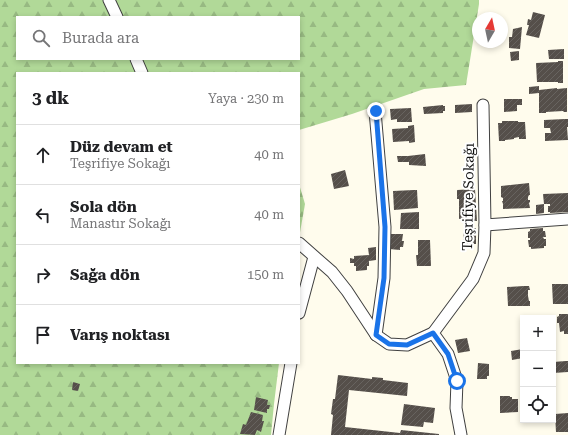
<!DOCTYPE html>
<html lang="tr">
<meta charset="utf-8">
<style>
body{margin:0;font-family:"Roboto Serif",serif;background:#f6f6f6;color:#202124}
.controls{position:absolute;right:12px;bottom:12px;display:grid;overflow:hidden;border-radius:0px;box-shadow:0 2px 6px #0003}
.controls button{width:36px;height:36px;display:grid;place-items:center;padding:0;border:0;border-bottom:1px solid #e0e0e0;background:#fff;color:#202124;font:20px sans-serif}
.compass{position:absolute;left:472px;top:12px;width:36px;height:36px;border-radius:50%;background:#fff;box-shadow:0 2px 6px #0003;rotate:9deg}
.stop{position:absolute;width:12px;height:12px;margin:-9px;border:3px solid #1a73e8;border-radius:50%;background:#fff}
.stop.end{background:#1a73e8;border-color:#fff;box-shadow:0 1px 4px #0008}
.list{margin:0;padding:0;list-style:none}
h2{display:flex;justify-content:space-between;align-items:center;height:52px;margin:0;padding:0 16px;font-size:17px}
h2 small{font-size:13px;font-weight:400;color:#757577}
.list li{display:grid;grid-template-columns:26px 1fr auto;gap:12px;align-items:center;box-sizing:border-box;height:60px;padding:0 16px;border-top:1px solid #e0e0e0}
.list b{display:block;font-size:15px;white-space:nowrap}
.list p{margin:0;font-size:13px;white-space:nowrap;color:#757577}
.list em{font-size:13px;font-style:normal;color:#757577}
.icon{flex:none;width:22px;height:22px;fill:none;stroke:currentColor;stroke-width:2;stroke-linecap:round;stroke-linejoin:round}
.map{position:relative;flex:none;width:568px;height:435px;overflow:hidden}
.search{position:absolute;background:#fff;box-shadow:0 2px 6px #0003;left:16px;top:16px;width:284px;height:44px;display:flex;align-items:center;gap:10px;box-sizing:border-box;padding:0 14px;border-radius:0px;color:#757577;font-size:15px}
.panel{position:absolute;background:#fff;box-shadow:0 2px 6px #0003;left:16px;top:72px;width:284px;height:292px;border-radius:0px}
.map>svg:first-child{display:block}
.forest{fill:url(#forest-firs);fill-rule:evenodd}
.building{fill:url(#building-hatch)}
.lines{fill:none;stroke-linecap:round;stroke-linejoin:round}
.minor-casing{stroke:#404040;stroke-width:13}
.minor{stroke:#fff;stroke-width:11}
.route{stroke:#1a73e8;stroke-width:5}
.labels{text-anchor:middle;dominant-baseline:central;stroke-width:4;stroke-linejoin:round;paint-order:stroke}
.street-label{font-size:14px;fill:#0d0d0d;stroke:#fff}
</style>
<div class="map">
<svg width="568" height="435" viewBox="0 0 568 435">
<defs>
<pattern id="forest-firs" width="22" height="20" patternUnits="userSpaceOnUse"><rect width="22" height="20" fill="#b1d998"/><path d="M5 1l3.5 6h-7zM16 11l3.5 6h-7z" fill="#97b982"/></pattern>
<pattern id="building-hatch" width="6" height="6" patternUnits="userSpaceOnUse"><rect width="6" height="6" fill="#554f4a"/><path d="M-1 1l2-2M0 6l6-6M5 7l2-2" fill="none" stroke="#686460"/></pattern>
</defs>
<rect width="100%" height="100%" fill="#fffced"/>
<g class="forest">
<path d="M 0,0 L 479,0 L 479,4 L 466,85 L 424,89 L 352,114 L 299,130 L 299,73 L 17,73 L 17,363 L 279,363 L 274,404 L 271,435 L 0,435 ZM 17,17 L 299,17 L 299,59 L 17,59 Z"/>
<path d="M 299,184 L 305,204 L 299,238 Z"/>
</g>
<g class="building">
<path d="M 533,12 L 545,15 L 539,38 L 526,35 L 529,25 L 527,25 L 528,19 L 531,20 Z"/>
<path d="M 522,27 L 520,49 L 509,48 L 509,37 L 512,37 L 513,29 Z"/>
<path d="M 564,49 L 564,59 L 549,59 L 548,50 Z"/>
<path d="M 519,51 L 519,60 L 511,61 L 510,52 Z"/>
<path d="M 558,61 L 563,61 L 563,83 L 558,83 L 558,82 L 537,82 L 536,63 L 558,62 Z"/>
<path d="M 539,86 L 539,90 L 557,88 L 557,89 L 567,88 L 567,112 L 564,112 L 563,111 L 546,112 L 546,113 L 539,113 L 539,93 L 529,94 L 529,87 Z"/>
<path d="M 504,99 L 522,99 L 522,105 L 517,105 L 517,111 L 504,112 Z"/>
<path d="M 472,104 L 472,112 L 455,113 L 455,105 Z"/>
<path d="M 443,105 L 443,106 L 445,106 L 445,111 L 443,111 L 443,113 L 424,114 L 423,107 Z"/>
<path d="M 411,108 L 412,122 L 397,122 L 397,119 L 391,120 L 390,109 Z"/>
<path d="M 565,119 L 568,119 L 568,127 L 567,127 L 568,140 L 545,141 L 545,133 L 551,133 L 550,128 L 544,128 L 544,120 Z"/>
<path d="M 502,121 L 518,121 L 518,122 L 525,122 L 526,139 L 519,139 L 519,137 L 514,138 L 514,139 L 505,140 L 505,141 L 499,141 L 498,123 L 502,123 Z"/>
<path d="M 414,125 L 415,142 L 409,143 L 409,141 L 393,142 L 392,129 L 408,128 L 408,126 Z"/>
<path d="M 425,154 L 426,166 L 409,165 L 409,162 L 398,162 L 397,156 L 408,156 Z"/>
<path d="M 345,170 L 349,186 L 334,189 L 331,174 Z"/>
<path d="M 529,183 L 530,195 L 529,195 L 528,197 L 528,200 L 530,200 L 530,202 L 529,203 L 530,208 L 503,209 L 503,204 L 502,201 L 503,201 L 503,198 L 501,197 L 501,186 Z"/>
<path d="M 475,189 L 477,221 L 468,221 L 468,219 L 459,219 L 459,199 L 457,199 L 457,190 Z"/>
<path d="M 414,190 L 417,190 L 418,208 L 394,210 L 393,191 Z"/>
<path d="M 568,193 L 568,212 L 550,213 L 550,212 L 548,212 L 548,206 L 550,206 L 550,204 L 544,204 L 544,213 L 536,214 L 536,205 L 544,204 L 543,194 Z"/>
<path d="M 419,212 L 419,229 L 400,229 L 401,213 Z"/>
<path d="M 476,228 L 476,244 L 471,244 L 471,248 L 463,248 L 464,229 Z"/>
<path d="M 543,228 L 543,231 L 545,231 L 546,237 L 543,237 L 544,239 L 546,239 L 546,246 L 544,246 L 544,248 L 531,249 L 531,247 L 529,247 L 528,240 L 530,240 L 530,238 L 528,238 L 528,232 L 530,231 L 530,229 Z"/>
<path d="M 389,234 L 403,234 L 402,241 L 404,241 L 403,247 L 400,247 L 400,250 L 389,249 Z"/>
<path d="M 418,240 L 430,240 L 431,266 L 417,266 L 416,255 L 418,255 Z"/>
<path d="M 376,247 L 376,260 L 369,261 L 369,266 L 367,266 L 367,270 L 356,271 L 356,266 L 354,266 L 354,263 L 350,263 L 350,258 L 354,259 L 354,256 L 369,255 L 368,248 Z"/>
<path d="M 552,284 L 568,284 L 568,304 L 553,304 Z"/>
<path d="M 524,286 L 529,286 L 530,290 L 528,290 L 528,296 L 529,301 L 530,301 L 530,306 L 508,306 L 507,287 Z"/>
<path d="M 559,314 L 568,314 L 568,334 L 564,334 L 564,331 L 560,332 L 559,323 L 557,323 L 557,317 L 559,316 Z"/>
<path d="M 467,338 L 470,351 L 458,353 L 455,340 Z"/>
<path d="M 523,349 L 523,358 L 512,360 L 511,351 Z"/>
<path d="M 566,361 L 568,361 L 568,372 L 553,373 L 553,362 Z"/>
<path d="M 478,363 L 489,364 L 489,376 L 487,376 L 487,379 L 477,379 Z"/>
<path d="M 338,375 L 372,379 L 372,377 L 383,378 L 383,380 L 408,383 L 407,396 L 349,390 L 345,427 L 400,433 L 401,430 L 439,434 L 439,435 L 331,435 L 333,415 L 331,414 L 333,399 L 335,399 Z"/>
<path d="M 73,382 L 80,384 L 78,391 L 72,390 Z"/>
<path d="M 500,396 L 510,396 L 510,397 L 512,397 L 512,399 L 518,399 L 518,412 L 500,413 Z"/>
<path d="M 256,397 L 268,400 L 267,405 L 270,405 L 269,409 L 267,409 L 267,413 L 254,410 Z"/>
<path d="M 404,404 L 435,408 L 433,423 L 424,422 L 423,427 L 401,425 Z"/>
<path d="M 251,412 L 263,415 L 262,421 L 264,421 L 261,432 L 257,430 L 255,435 L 240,434 L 243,424 L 246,425 Z"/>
<path d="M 568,413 L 568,432 L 556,432 L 555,414 Z"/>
</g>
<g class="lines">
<defs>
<g id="minor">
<path d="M 109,0 L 117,17"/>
<path d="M 136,59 L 142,73"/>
<path d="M 375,111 L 385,227 L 384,278 L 376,335"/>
<path d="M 485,225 L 568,219"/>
<path d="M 299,243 L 332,272 L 347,291 L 376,335 L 389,344 L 407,345 L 433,333"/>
<path d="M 299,313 L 314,257"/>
<path d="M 279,435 L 291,363"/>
<path d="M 461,435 L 456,408 L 457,381 L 448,354 L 433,333 L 473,279 L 484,253 L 485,225 L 483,105"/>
</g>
</defs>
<use href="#minor" class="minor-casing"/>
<use href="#minor" class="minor"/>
</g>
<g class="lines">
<path class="route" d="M 376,111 L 385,227 L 384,278 L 376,335 L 389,344 L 407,345 L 433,333 L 448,354 L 457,381"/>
</g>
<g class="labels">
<g class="street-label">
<text transform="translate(468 197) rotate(-89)">Teşrifiye Sokağı</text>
</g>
</g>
</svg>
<div class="controls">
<button>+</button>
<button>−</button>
<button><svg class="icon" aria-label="locate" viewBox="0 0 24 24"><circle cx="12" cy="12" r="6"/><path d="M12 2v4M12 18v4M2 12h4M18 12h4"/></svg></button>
</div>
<svg class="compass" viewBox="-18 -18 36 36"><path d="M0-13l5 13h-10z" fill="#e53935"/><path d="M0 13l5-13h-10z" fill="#757577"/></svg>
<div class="stop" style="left:457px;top:381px"></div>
<div class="stop end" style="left:376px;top:111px"></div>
<div class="search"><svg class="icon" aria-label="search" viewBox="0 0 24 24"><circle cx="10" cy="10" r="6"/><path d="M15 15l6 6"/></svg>Burada ara</div>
<section class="panel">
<h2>3 dk<small>Yaya · 230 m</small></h2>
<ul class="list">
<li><svg class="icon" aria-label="ahead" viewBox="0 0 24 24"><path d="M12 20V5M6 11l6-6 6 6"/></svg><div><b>Düz devam et</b><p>Teşrifiye Sokağı</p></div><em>40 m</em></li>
<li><svg class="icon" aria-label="left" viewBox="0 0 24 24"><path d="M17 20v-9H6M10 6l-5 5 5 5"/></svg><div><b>Sola dön</b><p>Manastır Sokağı</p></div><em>40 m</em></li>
<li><svg class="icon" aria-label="right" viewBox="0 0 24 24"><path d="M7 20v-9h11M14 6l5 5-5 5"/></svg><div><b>Sağa dön</b></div><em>150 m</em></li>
<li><svg class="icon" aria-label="arrive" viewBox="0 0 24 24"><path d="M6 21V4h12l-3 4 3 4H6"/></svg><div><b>Varış noktası</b></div></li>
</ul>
</section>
</div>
